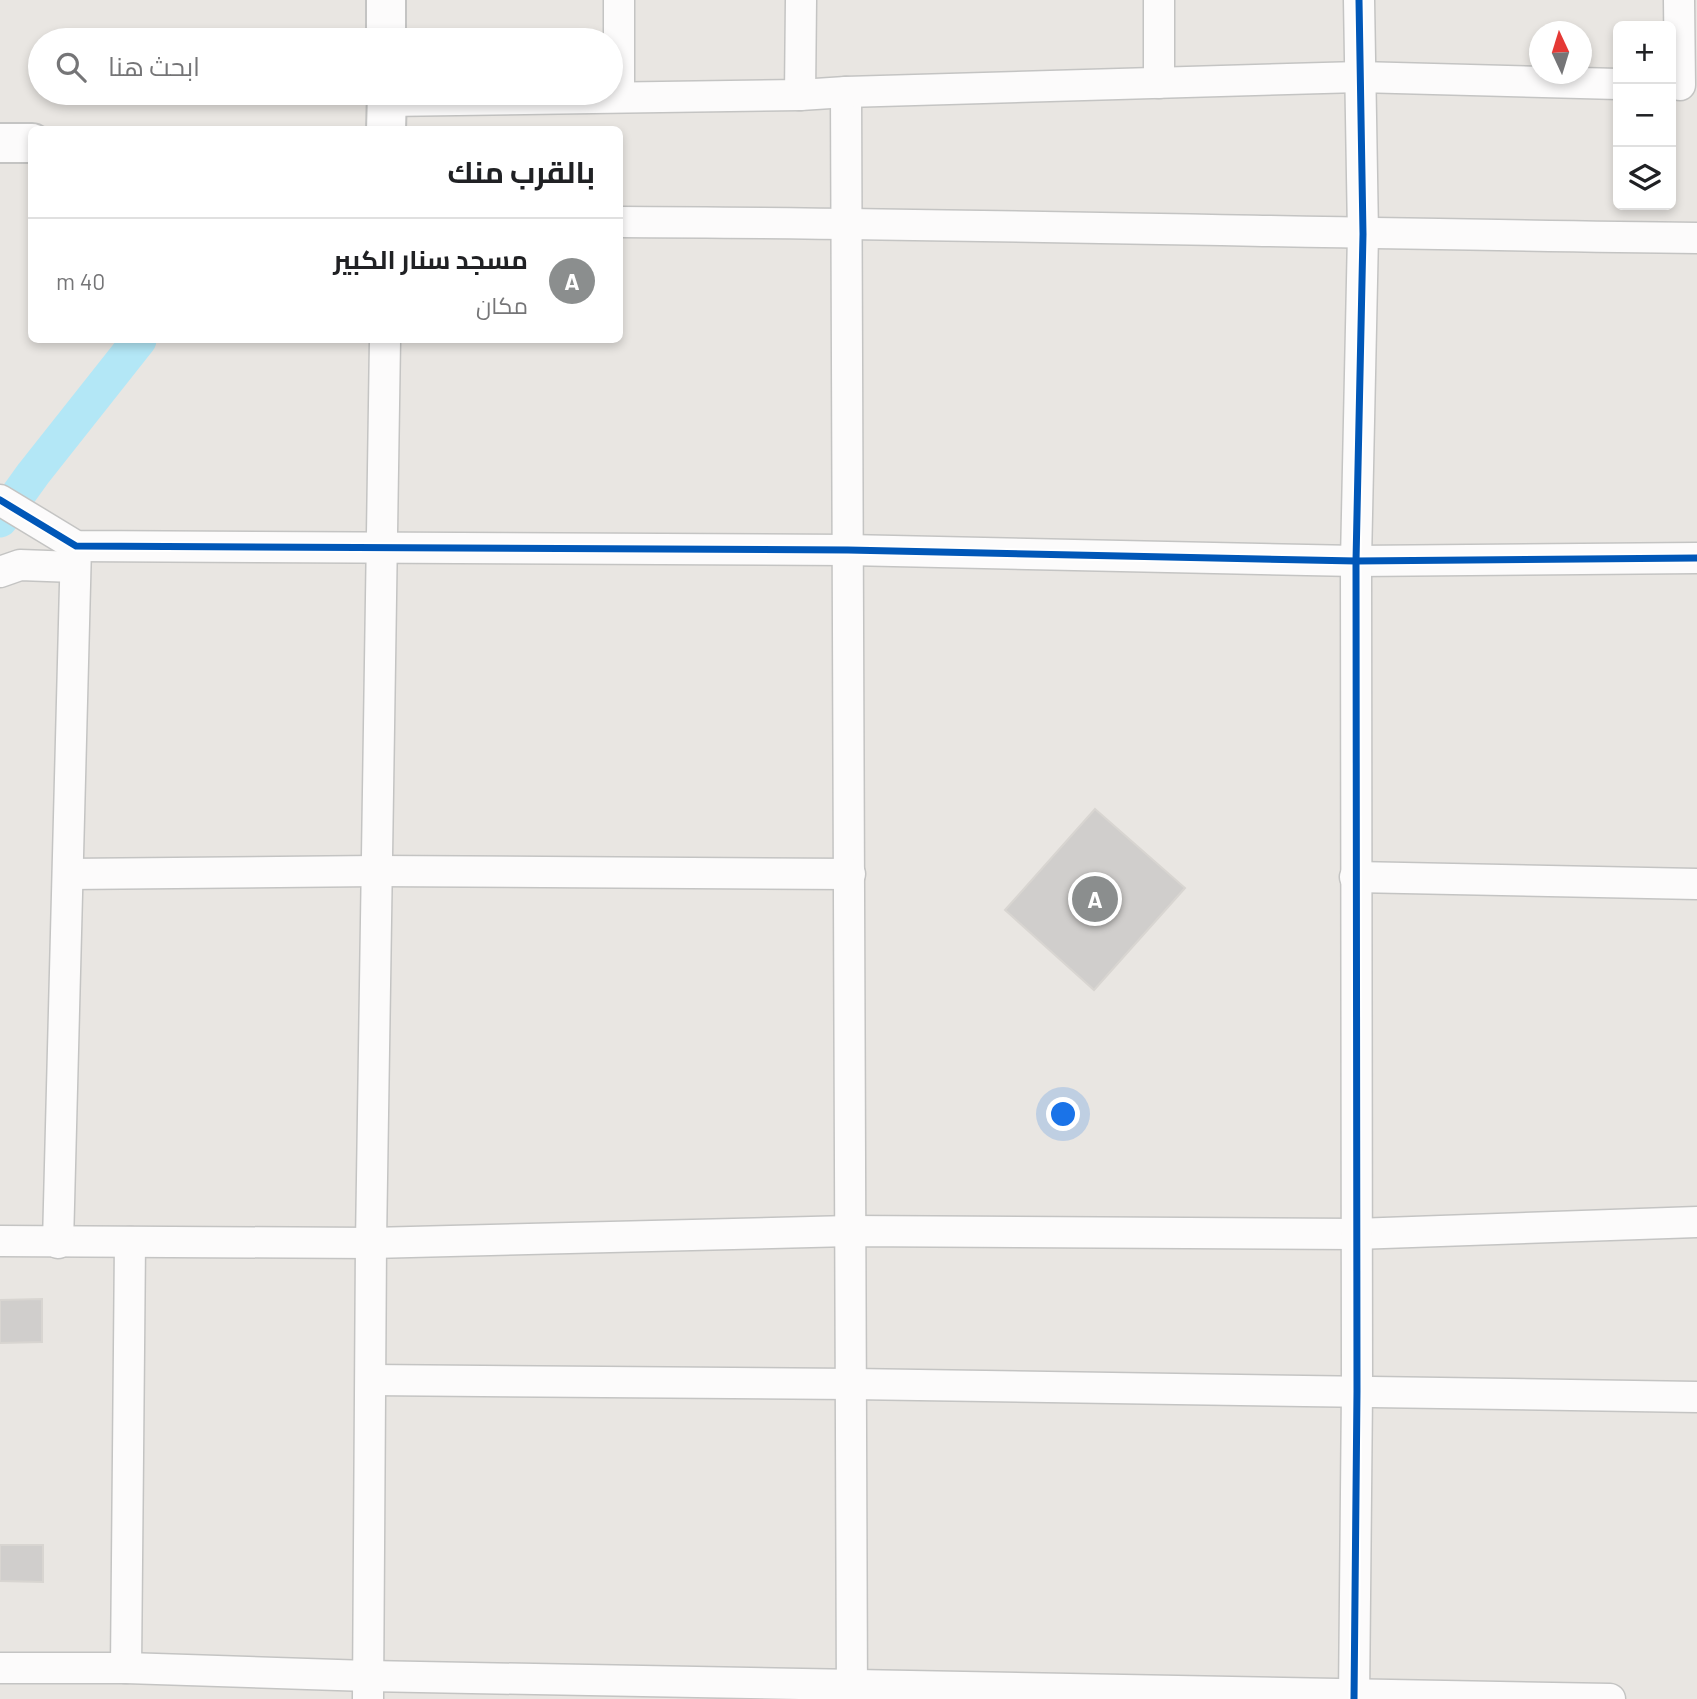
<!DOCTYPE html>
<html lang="ar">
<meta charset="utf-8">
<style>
body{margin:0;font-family:Barlow,Cairo,sans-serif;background:#f2f2f2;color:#202124;direction:rtl}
.controls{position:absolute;right:21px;top:21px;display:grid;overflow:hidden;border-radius:10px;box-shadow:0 4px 10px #0003}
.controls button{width:63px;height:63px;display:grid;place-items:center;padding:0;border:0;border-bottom:2px solid #e0e0e0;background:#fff;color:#202124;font:35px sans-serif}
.compass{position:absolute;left:1529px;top:21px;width:63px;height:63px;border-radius:50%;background:#fff;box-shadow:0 4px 10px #0003;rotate:356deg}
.you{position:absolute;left:1064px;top:1115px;width:24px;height:24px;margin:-18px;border:5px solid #fff;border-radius:50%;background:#1a73e8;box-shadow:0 0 0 10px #1a73e833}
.badge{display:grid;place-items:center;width:46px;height:46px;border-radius:50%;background:#8b8e8e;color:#fff;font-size:23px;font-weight:700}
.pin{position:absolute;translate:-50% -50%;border:4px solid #fff;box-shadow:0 2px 7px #0006}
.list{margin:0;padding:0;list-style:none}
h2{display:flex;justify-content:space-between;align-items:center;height:91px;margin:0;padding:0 28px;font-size:30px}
h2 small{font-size:23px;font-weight:400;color:#757577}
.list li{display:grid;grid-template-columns:46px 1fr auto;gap:21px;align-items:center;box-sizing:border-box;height:126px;padding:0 28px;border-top:2px solid #e0e0e0}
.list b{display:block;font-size:26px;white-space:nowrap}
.list p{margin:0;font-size:23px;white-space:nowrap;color:#757577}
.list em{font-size:23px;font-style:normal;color:#757577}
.icon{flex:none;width:38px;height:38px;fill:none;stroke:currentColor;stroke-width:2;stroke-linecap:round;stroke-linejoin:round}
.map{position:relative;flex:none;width:1697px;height:1699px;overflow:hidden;direction:ltr}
.search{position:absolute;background:#fff;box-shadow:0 4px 10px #0003;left:28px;top:28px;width:595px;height:77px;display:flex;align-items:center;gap:18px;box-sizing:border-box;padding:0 24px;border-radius:38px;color:#757577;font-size:26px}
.panel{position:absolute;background:#fff;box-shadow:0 4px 10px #0003;left:28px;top:126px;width:595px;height:217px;border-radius:10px;direction:rtl}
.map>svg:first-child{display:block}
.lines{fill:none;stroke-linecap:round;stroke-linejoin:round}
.canal{stroke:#b3e7f6;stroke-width:35}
.building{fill:#d0cecc;stroke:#d8d5d1;stroke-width:2}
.street-casing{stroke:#c4c4c3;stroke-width:33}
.secondary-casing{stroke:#c4c4c3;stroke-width:42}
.street{stroke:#fcfbfb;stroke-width:30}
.secondary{stroke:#fcfbfb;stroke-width:38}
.cycleway-casing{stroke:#fff;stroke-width:11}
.cycleway{stroke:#0057b8;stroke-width:7}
</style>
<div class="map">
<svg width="1697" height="1699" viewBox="0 0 1697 1699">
<rect width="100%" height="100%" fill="#e9e6e2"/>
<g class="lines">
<path class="canal" d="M 0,520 L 33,474 L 139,340"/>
</g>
<g class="building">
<path d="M 1095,809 L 1185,888 L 1094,990 L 1005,910 Z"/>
<path d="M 42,1299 L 42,1342 L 0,1343 L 0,1300 Z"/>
<path d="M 0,1545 L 43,1545 L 43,1582 L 0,1581 Z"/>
</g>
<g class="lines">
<defs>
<g id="street">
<path d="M 1159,0 L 1159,83"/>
<path d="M 1679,0 L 1680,85"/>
<path d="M 846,92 L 852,1699"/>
<path d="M 800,95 L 801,0"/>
<path d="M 619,97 L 619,0"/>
<path d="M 387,101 L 800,95 L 846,92 L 1359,77 L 1618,84"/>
<path d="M 620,222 C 979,223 1338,234 1697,238"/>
<path d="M 0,500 L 76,546 L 848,550 L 1356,561 L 1697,558"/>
<path d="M 0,572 L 20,565 L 75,567"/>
<path d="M 68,874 L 376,871 L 850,874"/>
<path d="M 1355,877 L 1697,884"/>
<path d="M 0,1241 L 371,1243 L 850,1231 L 1355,1234 L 1697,1222"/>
<path d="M 58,1243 L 76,546"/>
<path d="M 371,1380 L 852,1384 L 1697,1397"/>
<path d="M 0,1668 L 126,1668 L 368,1676 L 1610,1699"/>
<path d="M 126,1668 L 130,1242"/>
<path d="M 368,1699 L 371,1243 L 385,340"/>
<path d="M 1354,1699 L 1357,1391 L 1356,561 L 1363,234 L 1359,0"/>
</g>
<g id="secondary">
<path d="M 386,0 L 386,40"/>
<path d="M 386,130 L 387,93"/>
<path d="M 0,143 L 32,143"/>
</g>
</defs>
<use href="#street" class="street-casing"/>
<use href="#secondary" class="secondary-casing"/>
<use href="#street" class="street"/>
<use href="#secondary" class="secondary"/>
<defs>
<g id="cycleway">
<path d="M 0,500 L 76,546 L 848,550 L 1356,561 L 1697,558"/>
<path d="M 1354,1699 L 1357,1391 L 1356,561 L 1363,234 L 1359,0"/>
</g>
</defs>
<use href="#cycleway" class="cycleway-casing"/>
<use href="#cycleway" class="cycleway"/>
</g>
</svg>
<div class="controls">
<button>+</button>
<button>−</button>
<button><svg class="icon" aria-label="layers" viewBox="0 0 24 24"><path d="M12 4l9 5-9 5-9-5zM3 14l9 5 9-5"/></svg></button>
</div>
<svg class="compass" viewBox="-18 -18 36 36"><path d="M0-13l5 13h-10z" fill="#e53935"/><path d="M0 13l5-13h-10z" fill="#757577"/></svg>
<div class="you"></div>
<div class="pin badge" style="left:1095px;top:899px">A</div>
<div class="search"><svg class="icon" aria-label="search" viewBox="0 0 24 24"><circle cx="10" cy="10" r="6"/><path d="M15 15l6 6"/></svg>ابحث هنا</div>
<section class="panel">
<h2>بالقرب منك<small></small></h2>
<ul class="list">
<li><span class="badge">A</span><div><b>مسجد سنار الكبير</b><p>مكان</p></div><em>40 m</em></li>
</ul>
</section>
</div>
